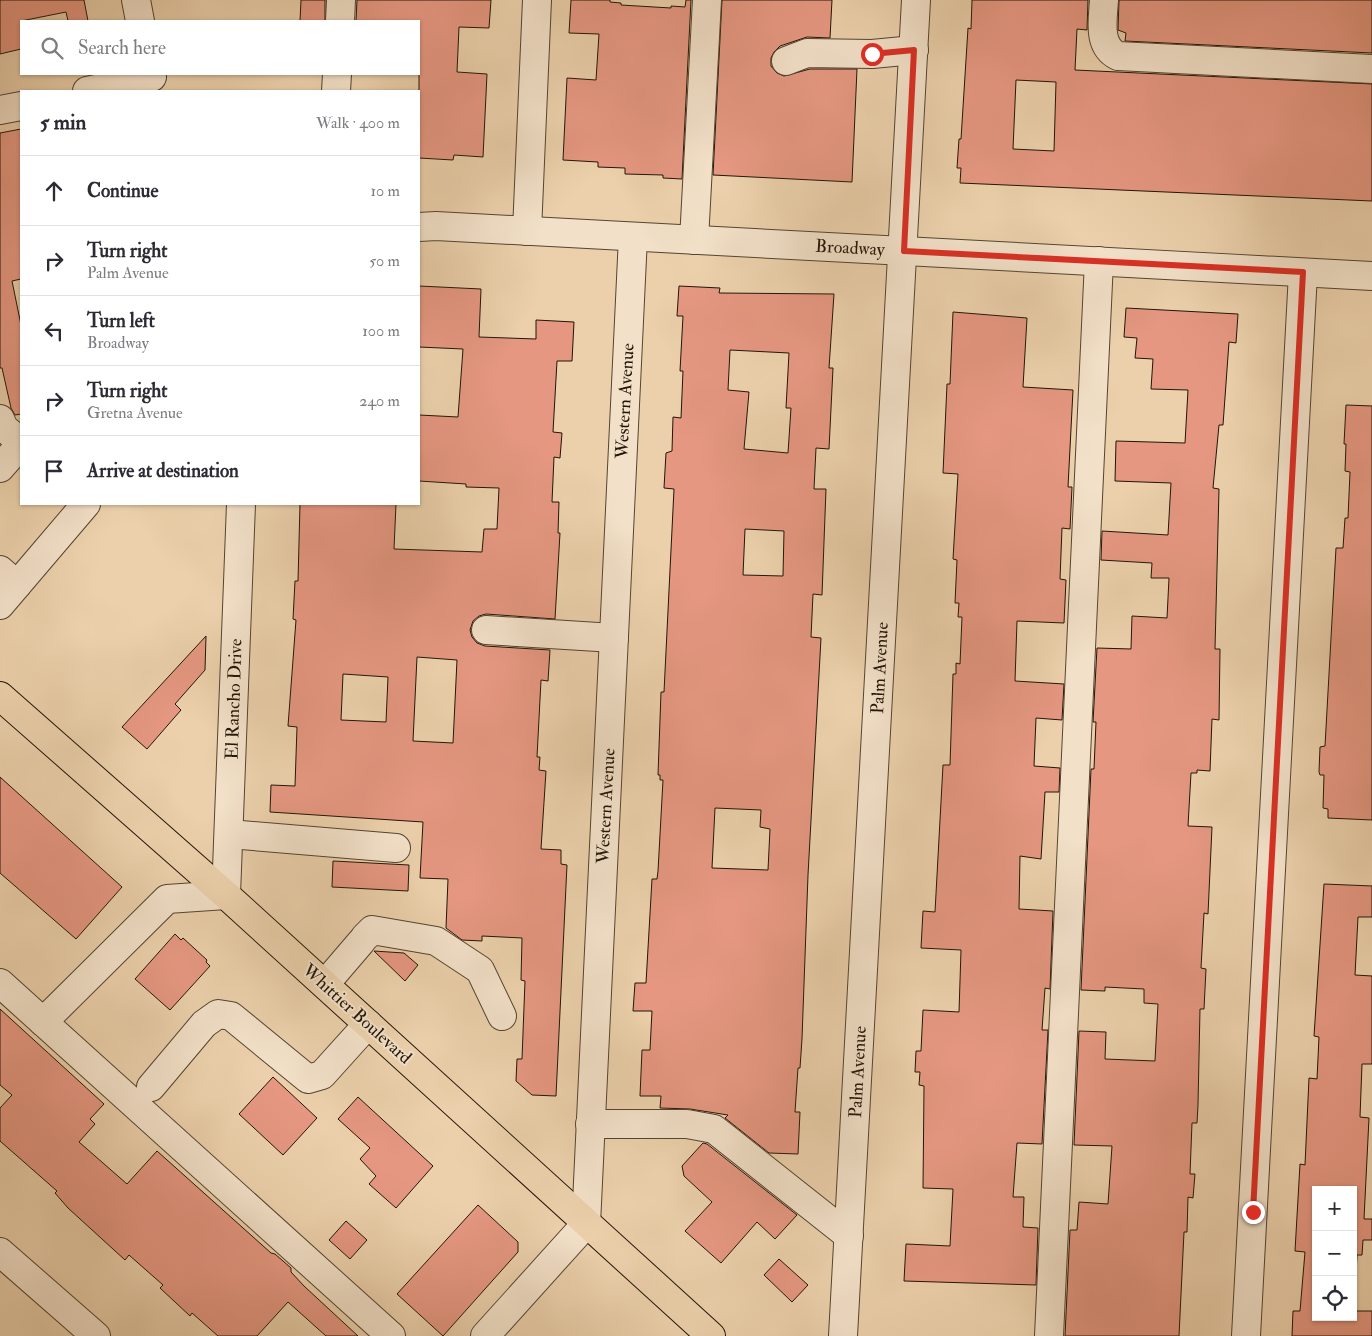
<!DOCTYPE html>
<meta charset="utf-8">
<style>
body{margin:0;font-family:"IM FELL Double Pica",serif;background:#f7f7f7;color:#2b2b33}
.controls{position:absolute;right:15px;bottom:15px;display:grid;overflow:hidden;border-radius:0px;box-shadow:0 1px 4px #0004}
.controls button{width:45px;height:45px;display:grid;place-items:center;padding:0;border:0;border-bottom:1px solid #e1e1e2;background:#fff;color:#2b2b33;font:25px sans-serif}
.stop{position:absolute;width:15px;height:15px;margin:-11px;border:4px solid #d93025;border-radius:50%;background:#fff}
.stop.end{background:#d93025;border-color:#fff;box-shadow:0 1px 5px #0008}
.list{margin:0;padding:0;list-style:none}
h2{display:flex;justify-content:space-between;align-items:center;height:65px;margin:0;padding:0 20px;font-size:21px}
h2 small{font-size:16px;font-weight:400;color:#7c7c81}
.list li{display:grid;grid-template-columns:32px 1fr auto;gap:15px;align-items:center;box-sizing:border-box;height:70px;padding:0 20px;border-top:1px solid #e1e1e2}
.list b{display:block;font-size:19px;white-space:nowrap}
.list p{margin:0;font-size:16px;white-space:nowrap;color:#7c7c81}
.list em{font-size:16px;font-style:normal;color:#7c7c81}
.icon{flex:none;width:28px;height:28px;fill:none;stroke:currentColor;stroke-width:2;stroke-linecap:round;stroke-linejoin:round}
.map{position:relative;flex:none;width:1372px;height:1336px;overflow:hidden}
.search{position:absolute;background:#fff;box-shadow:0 1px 4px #0004;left:20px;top:20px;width:400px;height:55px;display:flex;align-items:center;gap:12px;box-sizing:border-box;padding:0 18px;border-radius:0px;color:#7c7c81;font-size:19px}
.panel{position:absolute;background:#fff;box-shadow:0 1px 4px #0004;left:20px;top:90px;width:400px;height:415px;border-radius:0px}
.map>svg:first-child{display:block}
.building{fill:#e59781;stroke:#221507;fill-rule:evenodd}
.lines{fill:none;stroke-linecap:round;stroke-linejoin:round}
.minor-casing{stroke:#544430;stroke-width:30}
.major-casing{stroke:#221507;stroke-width:30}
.minor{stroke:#f2e0c8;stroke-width:28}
.major{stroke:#ebd0ab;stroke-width:28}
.route{stroke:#d93025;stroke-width:6}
.labels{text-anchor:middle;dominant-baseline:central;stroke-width:4;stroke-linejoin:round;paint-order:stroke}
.street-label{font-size:18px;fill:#221507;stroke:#f2e0c8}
</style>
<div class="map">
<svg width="1372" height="1336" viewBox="0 0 1372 1336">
<rect width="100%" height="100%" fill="#ebd0ab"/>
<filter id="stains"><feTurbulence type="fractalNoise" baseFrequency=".004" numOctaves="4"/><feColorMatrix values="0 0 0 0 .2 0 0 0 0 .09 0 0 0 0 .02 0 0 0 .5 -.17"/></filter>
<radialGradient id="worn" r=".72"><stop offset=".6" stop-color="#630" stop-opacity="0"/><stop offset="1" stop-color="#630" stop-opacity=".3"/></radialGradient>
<g class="building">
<path d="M 0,0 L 84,0 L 88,21 L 68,21 L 66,12 L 21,21 L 21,49 L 0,54 Z"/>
<path d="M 301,0 L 325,0 L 325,21 L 300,21 Z"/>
<path d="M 357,0 L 491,0 L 489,28 L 459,27 L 457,72 L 487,74 L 483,157 L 454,155 L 453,160 L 419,158 L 419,21 L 356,21 Z"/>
<path d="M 571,0 L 610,0 L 610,2 L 621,3 L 621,5 L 671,8 L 671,6 L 685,7 L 686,0 L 691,0 L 682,179 L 663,178 L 663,175 L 625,174 L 625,168 L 598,167 L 598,162 L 563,160 L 567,78 L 596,80 L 599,34 L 569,33 Z"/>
<path d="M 722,0 L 832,0 L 830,38 L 807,37 L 780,46 L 774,52 L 771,58 L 771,66 L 777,73 L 784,76 L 810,69 L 857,69 L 852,182 L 713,175 Z"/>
<path d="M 972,0 L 1088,0 L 1087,30 L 1077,29 L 1075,70 L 1372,84 L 1372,201 L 960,183 L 961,168 L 957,168 L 959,139 L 961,139 L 968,28 L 971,29 ZM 1016,80 L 1056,82 L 1054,151 L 1013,149 Z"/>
<path d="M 1119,0 L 1372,0 L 1372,53 L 1125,41 L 1126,33 L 1118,30 Z"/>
<path d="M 21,129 L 21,279 L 12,281 L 21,325 L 21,414 L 15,415 L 11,408 L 2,368 L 0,368 L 0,133 Z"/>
<path d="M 419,286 L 481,289 L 479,337 L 536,339 L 536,320 L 574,322 L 572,361 L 557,361 L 553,432 L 562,433 L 560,458 L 554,457 L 552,502 L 559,502 L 558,533 L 560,533 L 555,619 L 486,614 L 479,616 L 473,621 L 470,630 L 472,637 L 477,643 L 485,646 L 550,650 L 548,681 L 541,680 L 537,757 L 540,757 L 539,770 L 546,771 L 541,849 L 561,850 L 561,864 L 567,865 L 556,1096 L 532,1095 L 516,1081 L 517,1059 L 522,1059 L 525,981 L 521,980 L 522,938 L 482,936 L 482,941 L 462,940 L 446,928 L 448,879 L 420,878 L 423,822 L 270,812 L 271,785 L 295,786 L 297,727 L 288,726 L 296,620 L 293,619 L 295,581 L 298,581 L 300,504 L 396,504 L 394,549 L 482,552 L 484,529 L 497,529 L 499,488 L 466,487 L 466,484 L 419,481 L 419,415 L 458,417 L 463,349 L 419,347 ZM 417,657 L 457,660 L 453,743 L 413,741 ZM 343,674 L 388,677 L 386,722 L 341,720 Z"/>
<path d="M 679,286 L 720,288 L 719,293 L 834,294 L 829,368 L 833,368 L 829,449 L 816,448 L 814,489 L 826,489 L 822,595 L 813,594 L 811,637 L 821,638 L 808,875 L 802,1039 L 800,1068 L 798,1068 L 795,1112 L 800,1112 L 798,1154 L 769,1153 L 725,1118 L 728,1115 L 690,1109 L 660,1108 L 661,1096 L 640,1096 L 642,1050 L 650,1050 L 652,1011 L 633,1011 L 635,983 L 646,983 L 652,879 L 657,879 L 658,871 L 663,780 L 660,780 L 660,775 L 658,775 L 661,692 L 664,692 L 674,489 L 664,488 L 666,453 L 672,451 L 673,417 L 681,418 L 683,371 L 680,371 L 683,316 L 677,316 ZM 730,350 L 789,353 L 786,408 L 791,408 L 788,453 L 744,449 L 749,392 L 728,390 ZM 745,529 L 784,531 L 783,576 L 743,575 ZM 715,808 L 761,810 L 760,827 L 770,829 L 768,870 L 712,868 Z"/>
<path d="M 1126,308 L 1238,314 L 1236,343 L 1229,342 L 1223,425 L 1219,425 L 1213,488 L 1219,489 L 1215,649 L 1220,649 L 1219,720 L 1212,719 L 1210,771 L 1197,770 L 1197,773 L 1191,773 L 1188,826 L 1212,827 L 1208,914 L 1204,913 L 1201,968 L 1206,969 L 1204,1009 L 1200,1009 L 1198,1105 L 1197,1123 L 1192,1123 L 1190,1174 L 1195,1174 L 1193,1198 L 1188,1197 L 1187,1232 L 1184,1232 L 1179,1336 L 1065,1336 L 1070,1230 L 1077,1230 L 1079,1202 L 1108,1204 L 1112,1146 L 1074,1145 L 1079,1031 L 1106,1032 L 1105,1059 L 1155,1061 L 1158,1004 L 1144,1003 L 1144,989 L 1105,987 L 1105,991 L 1081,990 L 1091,769 L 1094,769 L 1096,722 L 1093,722 L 1097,648 L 1131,649 L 1132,616 L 1167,618 L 1169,578 L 1151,578 L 1152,563 L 1101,560 L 1102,531 L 1168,535 L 1171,483 L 1115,481 L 1116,441 L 1185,443 L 1188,390 L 1151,389 L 1153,359 L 1135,358 L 1137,338 L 1124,337 Z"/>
<path d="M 953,312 L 1027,318 L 1023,387 L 1073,390 L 1068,487 L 1072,487 L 1070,529 L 1062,528 L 1060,579 L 1066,580 L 1064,623 L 1017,621 L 1015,681 L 1064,684 L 1062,720 L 1036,718 L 1034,766 L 1060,768 L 1059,792 L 1045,792 L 1041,859 L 1020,856 L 1019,909 L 1053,911 L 1050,989 L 1045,988 L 1042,1030 L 1048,1030 L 1042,1144 L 1017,1143 L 1013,1197 L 1024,1197 L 1023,1227 L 1038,1228 L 1036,1285 L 904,1281 L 906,1244 L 950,1246 L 953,1189 L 923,1188 L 924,1086 L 919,1085 L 920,1072 L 915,1072 L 916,1051 L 921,1051 L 923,1010 L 959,1012 L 961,950 L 921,948 L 923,911 L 935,912 L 943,765 L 950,765 L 953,674 L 956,674 L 956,663 L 960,664 L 962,617 L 958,617 L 959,603 L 955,603 L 957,560 L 953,559 L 958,474 L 943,473 L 947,384 L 950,384 Z"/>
<path d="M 1346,405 L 1372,406 L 1372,820 L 1328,818 L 1328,809 L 1323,808 L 1324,775 L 1320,775 L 1319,772 L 1320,747 L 1325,746 L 1336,548 L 1343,548 L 1345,518 L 1348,518 L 1350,472 L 1345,471 L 1346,444 L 1344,444 Z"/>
<path d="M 206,636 L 205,670 L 175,704 L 181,710 L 147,749 L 122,727 Z"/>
<path d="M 0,777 L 122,887 L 76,939 L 0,873 Z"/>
<path d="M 333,861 L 409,865 L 408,891 L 332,887 Z"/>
<path d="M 1324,884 L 1372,886 L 1372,917 L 1358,917 L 1355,975 L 1372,976 L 1372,1064 L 1362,1064 L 1360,1117 L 1369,1118 L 1364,1219 L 1372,1219 L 1372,1240 L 1363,1240 L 1362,1255 L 1357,1255 L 1354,1311 L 1372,1311 L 1372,1336 L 1292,1336 L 1293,1311 L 1300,1311 L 1305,1252 L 1295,1251 L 1300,1164 L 1305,1165 L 1309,1078 L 1317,1079 L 1319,1037 L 1314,1036 ZM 1316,1190 L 1353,1190 L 1353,1317 L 1316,1317 Z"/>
<path d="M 175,934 L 181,940 L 183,938 L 207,960 L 206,962 L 210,966 L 170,1010 L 135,979 Z"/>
<path d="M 374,951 L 404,953 L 418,965 L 405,981 Z"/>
<path d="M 0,1009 L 104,1104 L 90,1119 L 95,1124 L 79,1142 L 127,1184 L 157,1151 L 271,1253 L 275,1254 L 291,1268 L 291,1272 L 304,1286 L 358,1336 L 326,1336 L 288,1302 L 257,1336 L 218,1336 L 192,1313 L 190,1316 L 160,1288 L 163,1285 L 129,1255 L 125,1260 L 68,1208 L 55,1193 L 57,1191 L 0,1141 L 0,1108 L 12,1095 L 0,1085 Z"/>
<path d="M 273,1077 L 317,1118 L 283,1155 L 239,1114 Z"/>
<path d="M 358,1097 L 433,1166 L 396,1208 L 369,1184 L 376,1176 L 360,1159 L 370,1148 L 338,1119 Z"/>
<path d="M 703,1143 L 707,1144 L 797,1215 L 775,1239 L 757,1222 L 721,1263 L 685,1231 L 712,1202 L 684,1176 L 682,1166 Z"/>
<path d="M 478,1205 L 518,1242 L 518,1252 L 443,1336 L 397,1294 Z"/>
<path d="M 346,1221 L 367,1240 L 350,1259 L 329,1240 Z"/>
<path d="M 779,1259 L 808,1285 L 792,1302 L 764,1275 Z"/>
</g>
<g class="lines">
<defs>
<g id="minor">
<path d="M 136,0 L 140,21"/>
<path d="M 1104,0 C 1103,19 1097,46 1118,56 L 1372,69"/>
<path d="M 340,21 L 341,0"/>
<path d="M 786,61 L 807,53 L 872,54 L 914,50"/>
<path d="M 87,91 L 152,77"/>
<path d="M 336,91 L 337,74"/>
<path d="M 0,110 L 21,106"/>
<path d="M 419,227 L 436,226 L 1372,276"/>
<path d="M 527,231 L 537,0"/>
<path d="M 694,240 L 707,0"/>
<path d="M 0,419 L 4,428 L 21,442"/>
<path d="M 0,468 L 21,444"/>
<path d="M 0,570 L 17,585"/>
<path d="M 0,605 L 86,504"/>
<path d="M 486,630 L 614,638"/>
<path d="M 229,834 L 396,848"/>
<path d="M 365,937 L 372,930 L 436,941 L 480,970 L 502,1016"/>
<path d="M 0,983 L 391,1336"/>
<path d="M 325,984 L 361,942"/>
<path d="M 43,1022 L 167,899 L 226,895 L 241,504"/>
<path d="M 151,1087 L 204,1024 L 218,1014 L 231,1016 L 308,1079 L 322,1075 L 368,1024"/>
<path d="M 590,1124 L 687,1124 L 714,1129 L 849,1236"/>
<path d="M 0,1252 L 96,1336"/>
<path d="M 485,1336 L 586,1224 L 633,237"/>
<path d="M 843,1336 L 916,0"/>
<path d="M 1049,1336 L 1099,261"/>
<path d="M 1246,1336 L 1303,273"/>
</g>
<path id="major" d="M 0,696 L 226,895 L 711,1336"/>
</defs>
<use href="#minor" class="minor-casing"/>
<use href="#major" class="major-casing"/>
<use href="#minor" class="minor"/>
<use href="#major" class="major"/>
</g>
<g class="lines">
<path class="route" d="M 872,54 L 914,50 L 904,251 L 1303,272 L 1253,1212"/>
</g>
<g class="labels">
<g class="street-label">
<text transform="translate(850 248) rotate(3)">Broadway</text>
<text transform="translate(625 401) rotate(-87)">Western Avenue</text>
<text transform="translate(880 668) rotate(-87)">Palm Avenue</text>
<text transform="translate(234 699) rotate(-88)">El Rancho Drive</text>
<text transform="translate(606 806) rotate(-87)">Western Avenue</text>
<text transform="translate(357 1014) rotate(42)">Whittier Boulevard</text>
<text transform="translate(858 1072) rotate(-87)">Palm Avenue</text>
</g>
</g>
<rect width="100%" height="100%" filter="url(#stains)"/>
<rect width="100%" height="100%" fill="url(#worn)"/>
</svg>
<div class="controls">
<button>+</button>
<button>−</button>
<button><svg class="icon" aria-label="locate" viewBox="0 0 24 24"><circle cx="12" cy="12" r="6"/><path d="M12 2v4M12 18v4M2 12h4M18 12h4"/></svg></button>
</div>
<div class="stop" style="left:872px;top:54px"></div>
<div class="stop end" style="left:1253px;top:1212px"></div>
<div class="search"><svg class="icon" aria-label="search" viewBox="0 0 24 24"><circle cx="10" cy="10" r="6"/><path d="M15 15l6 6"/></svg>Search here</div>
<section class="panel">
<h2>5 min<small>Walk · 400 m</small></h2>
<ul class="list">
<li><svg class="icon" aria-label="ahead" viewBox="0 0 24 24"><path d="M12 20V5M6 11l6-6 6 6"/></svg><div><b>Continue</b></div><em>10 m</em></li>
<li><svg class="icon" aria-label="right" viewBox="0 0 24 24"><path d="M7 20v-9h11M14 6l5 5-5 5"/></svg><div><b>Turn right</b><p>Palm Avenue</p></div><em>50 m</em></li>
<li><svg class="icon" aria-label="left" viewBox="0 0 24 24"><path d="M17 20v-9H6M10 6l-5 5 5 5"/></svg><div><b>Turn left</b><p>Broadway</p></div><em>100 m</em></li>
<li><svg class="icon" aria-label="right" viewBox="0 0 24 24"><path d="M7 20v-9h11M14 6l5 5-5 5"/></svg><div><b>Turn right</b><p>Gretna Avenue</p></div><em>240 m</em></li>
<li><svg class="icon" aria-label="arrive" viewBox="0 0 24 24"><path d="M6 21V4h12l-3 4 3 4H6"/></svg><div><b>Arrive at destination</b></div></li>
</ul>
</section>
</div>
